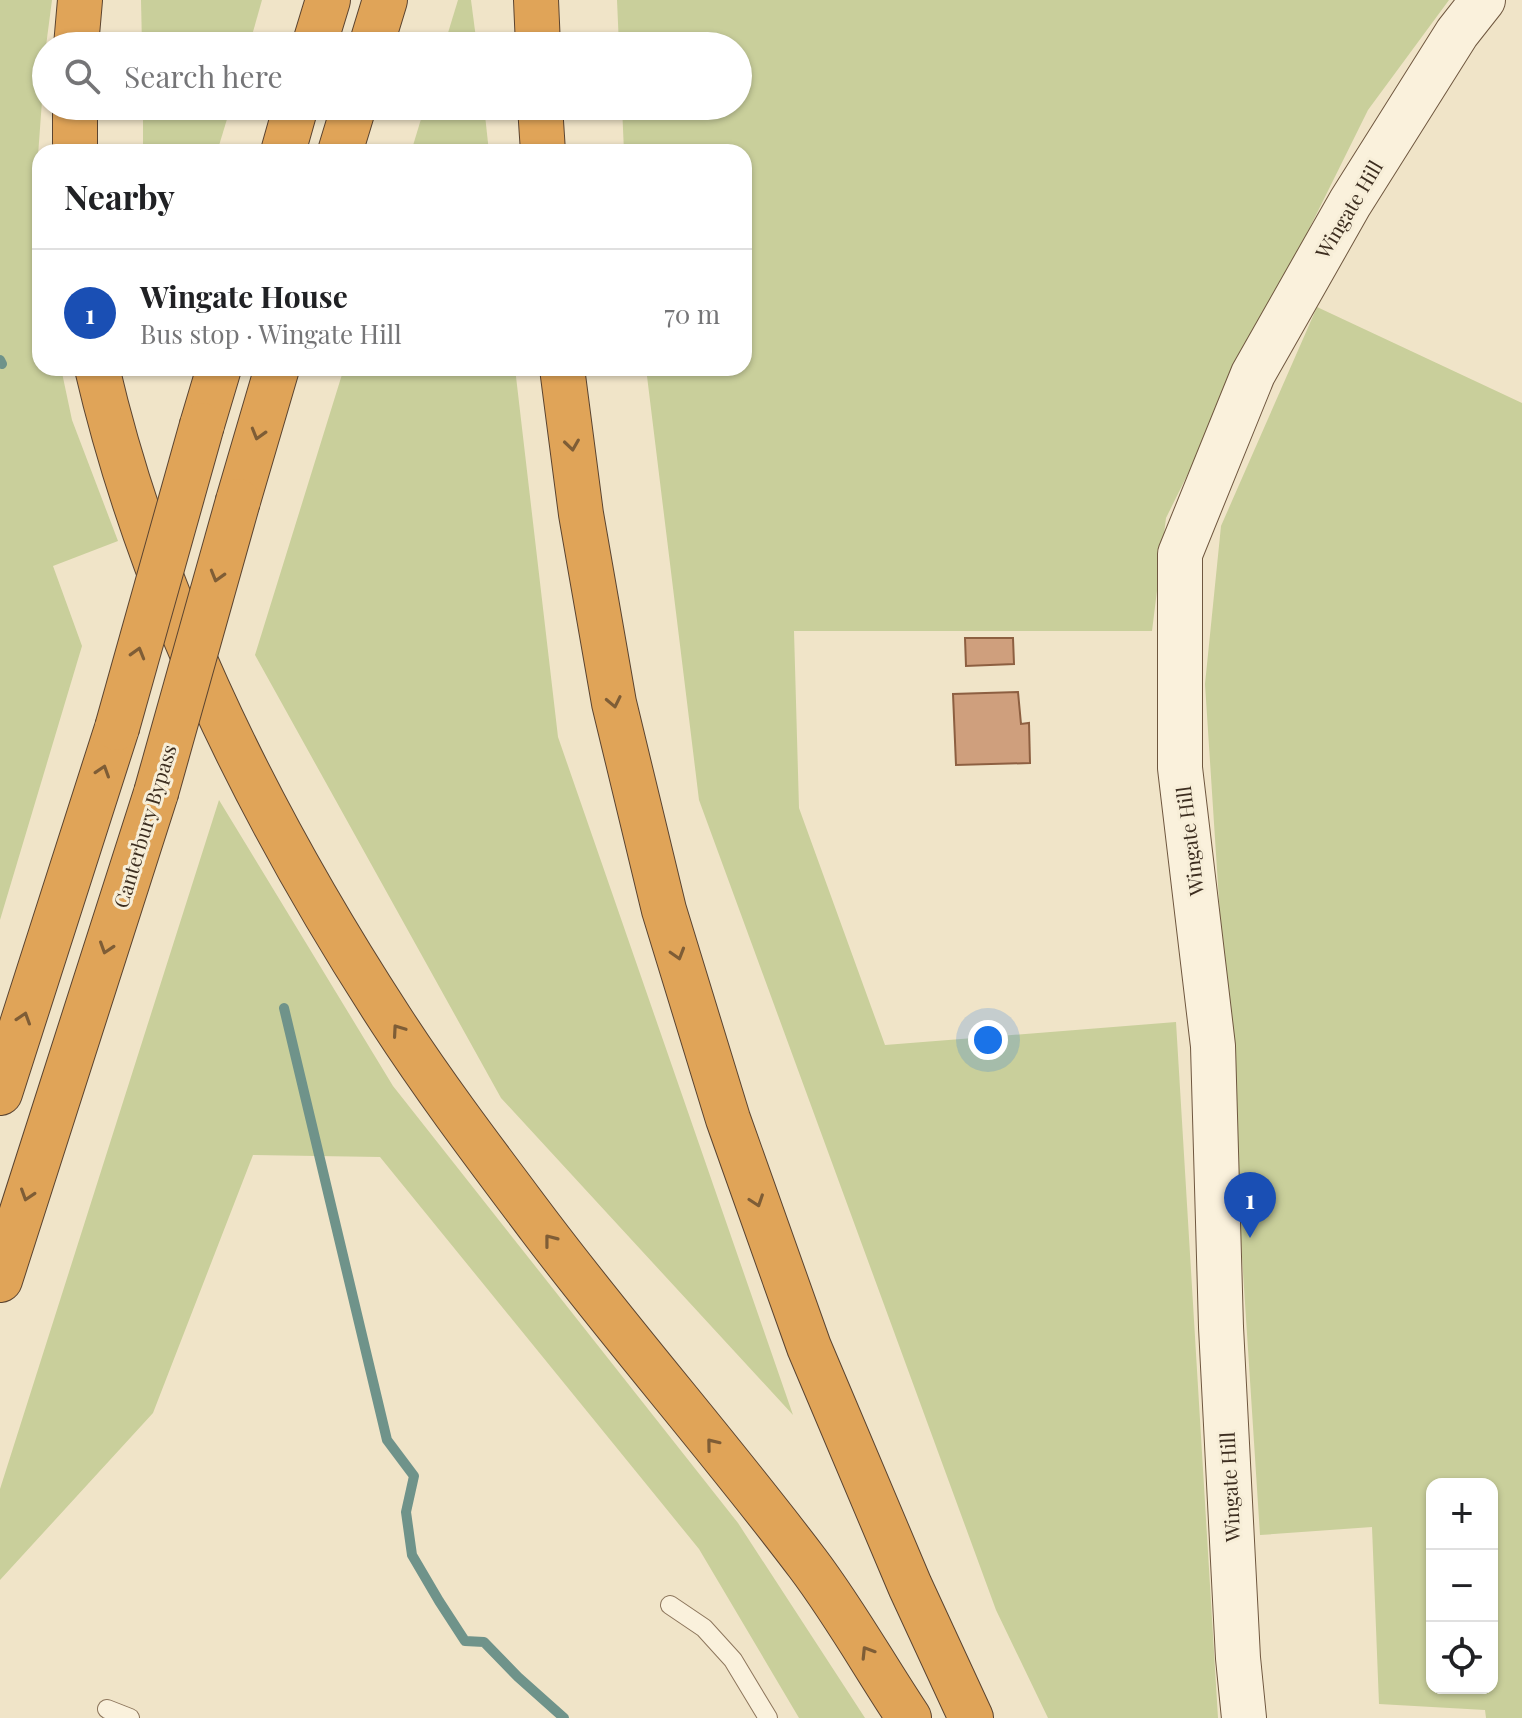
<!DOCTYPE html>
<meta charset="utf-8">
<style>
body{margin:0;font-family:"Playfair Display",serif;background:#f6f6f6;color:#202124}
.controls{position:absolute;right:24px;bottom:24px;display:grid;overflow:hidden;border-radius:16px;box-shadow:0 2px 6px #0004}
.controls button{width:72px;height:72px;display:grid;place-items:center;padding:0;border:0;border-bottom:2px solid #e0e0e0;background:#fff;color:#202124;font:40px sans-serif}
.you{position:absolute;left:988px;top:1040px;width:28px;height:28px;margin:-20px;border:6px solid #fff;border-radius:50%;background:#1a73e8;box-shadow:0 0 0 12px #1a73e833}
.badge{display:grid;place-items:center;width:52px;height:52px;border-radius:50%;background:#9e2a2b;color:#fff;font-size:26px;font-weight:700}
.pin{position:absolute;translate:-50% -66px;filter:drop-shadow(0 2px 4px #0008)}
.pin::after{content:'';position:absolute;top:42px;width:28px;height:24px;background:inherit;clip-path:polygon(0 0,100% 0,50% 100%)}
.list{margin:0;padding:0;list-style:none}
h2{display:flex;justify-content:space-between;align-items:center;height:104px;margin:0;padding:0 32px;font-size:34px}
h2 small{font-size:26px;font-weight:400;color:#757577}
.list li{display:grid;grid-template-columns:52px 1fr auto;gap:24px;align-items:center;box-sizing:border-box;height:128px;padding:0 32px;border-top:2px solid #e0e0e0}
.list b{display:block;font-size:30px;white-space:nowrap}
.list p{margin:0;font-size:26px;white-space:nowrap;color:#757577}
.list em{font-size:26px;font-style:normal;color:#757577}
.icon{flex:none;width:44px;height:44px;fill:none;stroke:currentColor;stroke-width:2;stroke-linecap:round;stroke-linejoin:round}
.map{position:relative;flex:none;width:1522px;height:1718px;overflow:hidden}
.search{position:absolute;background:#fff;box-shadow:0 2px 6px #0004;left:32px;top:32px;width:720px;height:88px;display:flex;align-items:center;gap:20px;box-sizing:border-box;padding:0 28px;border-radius:44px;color:#757577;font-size:30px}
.panel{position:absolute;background:#fff;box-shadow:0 2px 6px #0004;left:32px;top:144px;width:720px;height:232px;border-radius:24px}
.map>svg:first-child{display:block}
.green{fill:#c9cf9b;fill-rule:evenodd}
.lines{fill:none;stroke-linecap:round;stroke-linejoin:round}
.stream{stroke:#6f938a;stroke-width:10}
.building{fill:#cf9f7d;stroke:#8d5f41;stroke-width:2}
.lane-casing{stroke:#8d765c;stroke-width:20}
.secondary-casing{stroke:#6f573f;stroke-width:46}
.highway-casing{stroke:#5b4430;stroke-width:46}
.lane{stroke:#faf1dc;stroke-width:18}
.secondary{stroke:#faf1dc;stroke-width:44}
.highway{stroke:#e0a458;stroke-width:44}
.highway-bridge-casing{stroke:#5b4430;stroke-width:46;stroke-linecap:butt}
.highway-bridge{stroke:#e0a458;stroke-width:44}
.oneway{stroke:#7e5d36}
.labels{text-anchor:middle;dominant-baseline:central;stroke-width:6;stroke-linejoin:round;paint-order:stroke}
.street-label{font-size:20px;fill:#3d2e20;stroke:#f7eed8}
</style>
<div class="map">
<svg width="1522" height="1718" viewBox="0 0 1522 1718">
<rect width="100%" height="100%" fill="#f0e4c8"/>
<g class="green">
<path d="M 0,0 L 52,0 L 46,46 L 33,224 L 40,258 L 40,368 L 61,368 L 72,420 L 118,541 L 53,566 L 82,646 L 0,920 Z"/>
<path d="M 141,0 L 262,0 L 249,46 L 142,46 Z"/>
<path d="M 458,0 L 471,0 L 477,46 L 444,46 Z"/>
<path d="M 617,0 L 1449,0 L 1368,110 L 1166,518 L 1152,631 L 794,631 L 799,808 L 885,1045 L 1176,1022 L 1218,1718 L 1048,1718 L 996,1610 L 699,800 L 646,368 L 744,368 L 744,152 L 624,152 L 622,106 L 738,106 L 738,46 L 619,46 Z"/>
<path d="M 143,106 L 231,106 L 217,152 L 143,152 Z"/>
<path d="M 425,106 L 484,106 L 489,152 L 411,152 Z"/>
<path d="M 1317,307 L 1522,403 L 1522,1718 L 1486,1718 L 1485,1710 L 1379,1704 L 1372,1527 L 1260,1535 L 1205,684 L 1221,526 ZM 1432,1484 L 1492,1484 L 1492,1688 L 1432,1688 Z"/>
<path d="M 344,368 L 515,368 L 558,737 L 793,1415 L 501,1098 L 255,655 Z"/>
<path d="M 219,800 L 393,1086 L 738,1523 L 865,1718 L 799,1718 L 699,1549 L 380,1157 L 253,1155 L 153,1413 L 0,1580 L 0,1489 Z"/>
</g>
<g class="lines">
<g class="stream">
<path d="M 0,360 L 2,364"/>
<path d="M 284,1008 L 387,1440 L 414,1476 L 406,1512 L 412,1555 L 439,1601 L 465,1641 L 484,1642 L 518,1677 L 564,1718"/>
</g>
</g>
<g class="building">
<path d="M 965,638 L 1013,638 L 1014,664 L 966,666 Z"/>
<path d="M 1018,692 L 1021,724 L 1029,723 L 1030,763 L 956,765 L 953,694 Z"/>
</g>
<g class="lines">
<defs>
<g id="lane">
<path d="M 670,1605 L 704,1628 L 733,1660 L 768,1718"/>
<path d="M 107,1709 L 130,1718"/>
</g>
<path id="secondary" d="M 1244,1718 L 1238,1658 L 1221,1327 L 1213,1046 L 1180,768 L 1180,554 L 1253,374 L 1350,203 L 1457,33 L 1483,0"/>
<g id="highway">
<path d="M 536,0 L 538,46"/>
<path d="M 76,46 L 80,0"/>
<path d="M 314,46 L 328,0"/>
<path d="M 371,46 L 385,0"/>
<path d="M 540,106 L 543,152"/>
<path d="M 75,152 L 75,106"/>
<path d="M 283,152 L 296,106"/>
<path d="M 340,152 L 354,106"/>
<path d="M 97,368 C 151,601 261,820 391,1020 C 437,1091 489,1159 540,1227 C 627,1342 722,1450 808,1564 C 845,1613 875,1667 909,1718"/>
<path d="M 562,368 L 581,514 L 614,703 L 664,910 L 728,1119 L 809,1347 L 910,1586 L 971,1718"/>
<path d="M 202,425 L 219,368"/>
<path d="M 238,501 L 277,368"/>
<path d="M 0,1093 L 117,728"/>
<path d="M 0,1280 L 156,793"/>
</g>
</defs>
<use href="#lane" class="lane-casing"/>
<use href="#secondary" class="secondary-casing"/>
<use href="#highway" class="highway-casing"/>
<use href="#lane" class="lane"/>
<use href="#secondary" class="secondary"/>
<use href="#highway" class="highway"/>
<defs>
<g id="highway-bridge">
<path d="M 117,728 L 202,425"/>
<path d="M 156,793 L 238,501"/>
</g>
</defs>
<use href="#highway-bridge" class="highway-bridge-casing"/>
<use href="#highway-bridge" class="highway-bridge"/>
</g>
<defs><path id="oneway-chevron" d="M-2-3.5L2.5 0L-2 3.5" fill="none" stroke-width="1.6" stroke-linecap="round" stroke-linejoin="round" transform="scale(2)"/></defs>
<g class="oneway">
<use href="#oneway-chevron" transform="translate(258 434) rotate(106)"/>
<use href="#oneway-chevron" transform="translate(572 445) rotate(82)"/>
<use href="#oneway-chevron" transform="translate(217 576) rotate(106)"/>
<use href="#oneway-chevron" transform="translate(138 653) rotate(-74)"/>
<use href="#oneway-chevron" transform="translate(614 702) rotate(78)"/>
<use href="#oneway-chevron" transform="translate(103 771) rotate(-72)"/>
<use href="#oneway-chevron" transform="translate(106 948) rotate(108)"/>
<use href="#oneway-chevron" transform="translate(678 954) rotate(73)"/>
<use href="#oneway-chevron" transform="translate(24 1018) rotate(-72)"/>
<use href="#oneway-chevron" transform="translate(398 1030) rotate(-125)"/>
<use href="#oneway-chevron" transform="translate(27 1195) rotate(108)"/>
<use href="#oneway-chevron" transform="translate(757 1201) rotate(71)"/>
<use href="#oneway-chevron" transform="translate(550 1240) rotate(-128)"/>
<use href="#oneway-chevron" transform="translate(712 1444) rotate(-129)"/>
<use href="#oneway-chevron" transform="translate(867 1652) rotate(-122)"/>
</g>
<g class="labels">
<g class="street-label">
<text transform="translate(1348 209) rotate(-59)">Wingate Hill</text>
<text transform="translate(144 826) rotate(-73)">Canterbury Bypass</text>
<text transform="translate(1189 841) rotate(-97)">Wingate Hill</text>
<text transform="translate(1229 1487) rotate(-93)">Wingate Hill</text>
</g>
</g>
</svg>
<div class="controls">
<button>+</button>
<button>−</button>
<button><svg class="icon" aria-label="locate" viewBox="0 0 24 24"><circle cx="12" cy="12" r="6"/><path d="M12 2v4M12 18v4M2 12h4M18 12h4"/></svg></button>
</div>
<div class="you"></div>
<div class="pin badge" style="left:1250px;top:1238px;background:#1a4fb4">1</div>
<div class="search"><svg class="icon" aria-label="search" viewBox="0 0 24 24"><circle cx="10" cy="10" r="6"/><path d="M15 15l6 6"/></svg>Search here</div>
<section class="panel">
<h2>Nearby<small></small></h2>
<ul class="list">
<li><span class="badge" style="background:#1a4fb4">1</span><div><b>Wingate House</b><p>Bus stop · Wingate Hill</p></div><em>70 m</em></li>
</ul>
</section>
</div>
